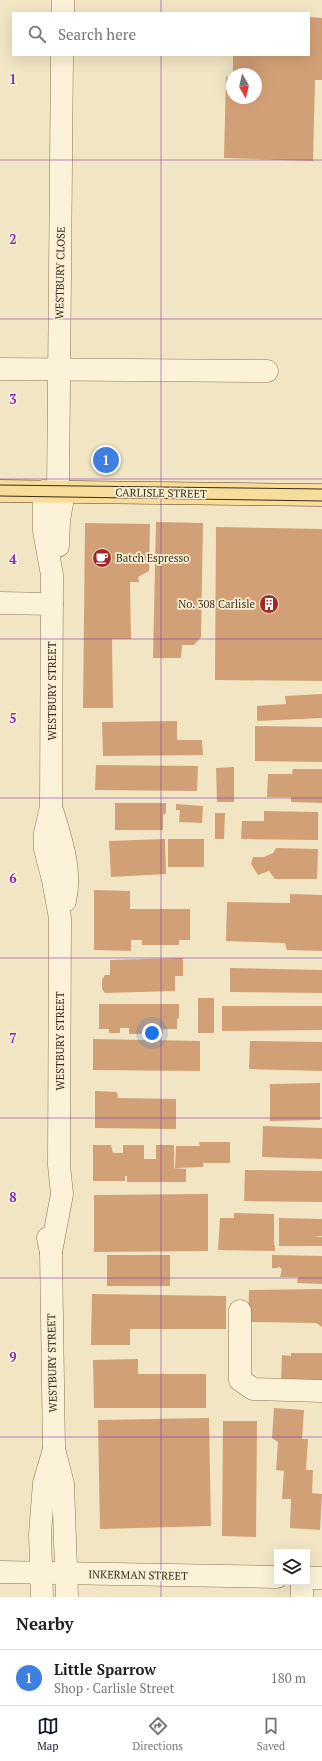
<!DOCTYPE html>
<meta charset="utf-8">
<style>
body{margin:0;font-family:"PT Serif",serif;background:#f6f6f6;color:#222}
.controls{position:absolute;right:12px;bottom:12px;display:grid;overflow:hidden;border-radius:0px;box-shadow:0 4px 16px #0002}
.controls button{width:36px;height:36px;display:grid;place-items:center;padding:0;border:0;border-bottom:1px solid #e0e0e0;background:#fff;color:#222;font:20px sans-serif}
.compass{position:absolute;left:226px;top:68px;width:36px;height:36px;border-radius:50%;background:#fff;box-shadow:0 4px 16px #0002;rotate:172deg}
.you{position:absolute;left:152px;top:1033px;width:14px;height:14px;margin:-10px;border:3px solid #fff;border-radius:50%;background:#1a73e8;box-shadow:0 0 0 6px #1a73e833}
.badge{display:grid;place-items:center;width:26px;height:26px;border-radius:50%;background:#111827;color:#fff;font-size:13px;font-weight:700}
.pin{position:absolute;translate:-50% -50%;border:2px solid #fff;box-shadow:0 1px 4px #0006}
.list{margin:0;padding:0;list-style:none}
h2{display:flex;justify-content:space-between;align-items:center;height:52px;margin:0;padding:0 16px;font-size:17px}
h2 small{font-size:13px;font-weight:400;color:#767676}
.list li{display:grid;grid-template-columns:26px 1fr auto;gap:12px;align-items:center;box-sizing:border-box;height:56px;padding:0 16px;border-top:1px solid #e0e0e0}
.list b{display:block;font-size:15px;white-space:nowrap}
.list p{margin:0;font-size:13px;white-space:nowrap;color:#767676}
.list em{font-size:13px;font-style:normal;color:#767676}
.icon{flex:none;width:22px;height:22px;fill:none;stroke:currentColor;stroke-width:2;stroke-linecap:round;stroke-linejoin:round}
.map{position:relative;flex:none;width:322px;height:1597px;overflow:hidden}
.search{position:absolute;background:#fff;box-shadow:0 4px 16px #0002;left:12px;right:12px;top:12px;height:44px;display:flex;align-items:center;gap:10px;box-sizing:border-box;padding:0 14px;border-radius:0px;color:#767676;font-size:15px}
.sheet{height:108px;background:#fff}
nav{display:flex;justify-content:space-around;align-items:center;box-sizing:border-box;height:56px;border-top:1px solid #e0e0e0;background:#fff;font-size:11px;color:#767676}
nav a{display:grid;justify-items:center;gap:2px}
nav .on{color:#111827}
.map>svg:first-child{display:block}
.building{fill:#d2a076}
.lines{fill:none;stroke-linecap:round;stroke-linejoin:round}
.minor-casing{stroke:#8d7658;stroke-width:23}
.major-casing{stroke:#5b442d;stroke-width:23}
.minor{stroke:#fbf2d7;stroke-width:22}
.major{stroke:#f7dd99;stroke-width:22}
.tram{stroke:#3c2d1d;stroke-width:1}
.grid{fill:none;stroke:#7b2cbf;stroke-width:1;stroke-opacity:0.55}
.labels{text-anchor:middle;dominant-baseline:central;stroke-width:3.5;stroke-linejoin:round;paint-order:stroke}
.street-label{font-size:11px;fill:#3c2d1d;stroke:#f8efd4}
.poi-label{font-size:11px;fill:#3c2d1d;stroke:#f8efd4;text-anchor:start}
.grid-label{font-size:13px;text-anchor:middle;font-weight:bold;fill:#7b2cbf;stroke:#f8efd4;stroke-width:3.5;stroke-linejoin:round;paint-order:stroke}
</style>
<div class="map">
<svg width="322" height="1597" viewBox="0 0 322 1597">
<rect width="100%" height="100%" fill="#f1e5c3"/>
<g class="building">
<path d="M 309,17 L 322,18 L 322,80 L 315,80 L 313,161 L 224,158 L 226,77 L 232,77 L 232,98 L 256,98 L 256,74 L 233,74 L 233,55 L 309,55 Z"/>
<path d="M 156,522 L 203,523 L 201,637 L 194,645 L 182,645 L 181,658 L 153,658 Z"/>
<path d="M 85,523 L 150,524 L 149,571 L 138,577 L 139,582 L 130,582 L 131,639 L 112,639 L 113,708 L 83,708 Z"/>
<path d="M 216,527 L 322,529 L 322,681 L 215,680 Z"/>
<path d="M 322,694 L 322,718 L 257,721 L 257,706 L 286,704 L 285,696 Z"/>
<path d="M 177,721 L 177,740 L 202,740 L 203,755 L 103,756 L 102,722 Z"/>
<path d="M 255,726 L 322,727 L 322,762 L 255,761 Z"/>
<path d="M 96,765 L 198,766 L 197,791 L 95,790 Z"/>
<path d="M 234,767 L 234,802 L 217,802 L 216,768 Z"/>
<path d="M 293,769 L 322,769 L 322,803 L 291,802 L 291,797 L 267,797 L 268,774 L 292,774 Z"/>
<path d="M 115,803 L 166,803 L 166,813 L 163,815 L 163,830 L 115,830 Z"/>
<path d="M 176,804 L 203,806 L 202,823 L 179,822 L 180,810 L 176,810 Z"/>
<path d="M 264,811 L 318,812 L 318,840 L 241,839 L 242,821 L 264,821 Z"/>
<path d="M 215,813 L 225,813 L 224,839 L 215,839 Z"/>
<path d="M 165,839 L 166,874 L 111,877 L 109,841 Z"/>
<rect x="168" y="839" width="36" height="28"/>
<path d="M 276,848 L 318,849 L 317,879 L 275,879 L 269,871 L 258,875 L 251,864 L 253,857 L 264,857 L 273,853 Z"/>
<path d="M 94,890 L 130,891 L 130,909 L 190,909 L 190,940 L 179,940 L 179,945 L 142,945 L 142,940 L 131,940 L 131,951 L 94,950 Z"/>
<path d="M 290,894 L 322,895 L 322,951 L 287,950 L 285,943 L 226,941 L 227,902 L 290,903 Z"/>
<path d="M 183,958 L 183,976 L 175,976 L 175,991 L 105,993 L 102,989 L 102,980 L 105,975 L 110,975 L 110,960 Z"/>
<path d="M 230,968 L 322,970 L 322,993 L 230,992 Z"/>
<rect x="198" y="998" width="16" height="35"/>
<path d="M 99,1004 L 179,1004 L 179,1018 L 177,1019 L 177,1029 L 163,1029 L 163,1034 L 148,1034 L 148,1029 L 143,1029 L 143,1034 L 129,1034 L 129,1028 L 120,1028 L 120,1033 L 109,1033 L 109,1029 L 99,1029 Z"/>
<path d="M 222,1006 L 322,1006 L 322,1030 L 222,1031 Z"/>
<path d="M 93,1039 L 200,1041 L 200,1071 L 93,1070 Z"/>
<path d="M 250,1041 L 322,1042 L 322,1071 L 249,1069 Z"/>
<path d="M 320,1083 L 320,1120 L 270,1121 L 270,1084 Z"/>
<path d="M 95,1091 L 117,1092 L 118,1098 L 176,1099 L 176,1129 L 95,1128 Z"/>
<path d="M 263,1126 L 322,1128 L 322,1159 L 262,1157 Z"/>
<path d="M 199,1142 L 230,1142 L 230,1163 L 203,1163 L 203,1167 L 175,1168 L 176,1146 L 200,1146 Z"/>
<path d="M 93,1145 L 111,1145 L 113,1153 L 123,1153 L 123,1145 L 144,1145 L 144,1159 L 156,1159 L 156,1145 L 174,1145 L 174,1168 L 172,1168 L 186,1169 L 186,1182 L 127,1182 L 127,1176 L 125,1176 L 125,1181 L 93,1181 Z"/>
<path d="M 245,1170 L 322,1171 L 322,1202 L 244,1201 Z"/>
<path d="M 208,1194 L 208,1251 L 94,1252 L 94,1195 Z"/>
<path d="M 234,1213 L 274,1214 L 274,1245 L 275,1245 L 275,1251 L 218,1250 L 220,1218 L 234,1218 Z"/>
<path d="M 279,1218 L 322,1219 L 322,1236 L 315,1236 L 322,1237 L 322,1246 L 279,1246 Z"/>
<rect x="107" y="1255" width="63" height="31"/>
<path d="M 272,1255 L 322,1256 L 322,1284 L 297,1283 L 298,1277 L 280,1277 L 282,1269 L 279,1267 L 278,1266 L 278,1268 L 272,1268 Z"/>
<path d="M 322,1289 L 322,1327 L 316,1323 L 248,1322 L 249,1290 Z"/>
<path d="M 92,1294 L 226,1296 L 226,1329 L 130,1329 L 130,1345 L 91,1345 Z"/>
<path d="M 291,1353 L 322,1353 L 322,1381 L 281,1381 L 282,1355 L 291,1356 Z"/>
<path d="M 138,1359 L 138,1374 L 206,1374 L 206,1408 L 94,1408 L 93,1360 Z"/>
<path d="M 274,1408 L 304,1410 L 302,1439 L 308,1439 L 306,1470 L 313,1470 L 312,1493 L 322,1494 L 320,1530 L 290,1528 L 291,1499 L 282,1499 L 284,1471 L 276,1470 L 278,1442 L 272,1438 Z"/>
<path d="M 209,1418 L 211,1526 L 100,1529 L 98,1420 Z"/>
<path d="M 223,1421 L 257,1421 L 256,1537 L 222,1536 Z"/>
</g>
<g class="lines">
<defs>
<g id="minor">
<path d="M 63,13 L 63,0"/>
<path d="M 0,369 L 267,371"/>
<path d="M 44,491 L 44,531 L 52,575 L 51,807 L 45,833 L 45,849 L 53,880 L 60,918 L 59,1165 L 62,1194 L 51,1252"/>
<path d="M 58,492 L 62,55"/>
<path d="M 58,546 L 59,520 L 64,492"/>
<path d="M 0,603 L 52,604"/>
<path d="M 52,810 C 61,839 72,870 65,901"/>
<path d="M 48,1238 L 51,1252 L 54,1449 L 63,1484 L 67,1597"/>
<path d="M 240,1311 L 240,1380 L 253,1389 L 322,1391"/>
<path d="M 0,1572 L 277,1577"/>
<path d="M 307,1578 L 322,1578"/>
<path d="M 42,1597 L 40,1534 L 44,1483 L 54,1449"/>
<path d="M 302,1597 L 302,1582"/>
</g>
<path id="major" d="M 0,491 L 322,495"/>
</defs>
<use href="#minor" class="minor-casing"/>
<use href="#major" class="major-casing"/>
<use href="#minor" class="minor"/>
<use href="#major" class="major"/>
<g class="tram">
<path d="M 0,485 L 322,489"/>
<path d="M 0,496 L 322,501"/>
</g>
</g>
<path class="grid" d="M 161,0 L 161,13M 161,55 L 161,1597M 0,160 L 322,160M 0,319 L 322,319M 0,479 L 322,479M 0,639 L 322,639M 0,798 L 322,798M 0,958 L 322,958M 0,1118 L 322,1118M 0,1278 L 322,1278M 0,1437 L 322,1437"/>
<defs>
<symbol id="cafe-disc" viewBox="-11 -11 22 22"><circle r="9.5" fill="#a12724" stroke="#f8efd4"/><path d="M-5.5-4.5H6V0H3Q3 3.5 0 3.5H-2.5Q-5.5 3.5-5.5 0ZM3-3.2v2h1.7v-2ZM-6 4.5H4V6H-6Z" fill="#fff"/></symbol>
<symbol id="building-disc" viewBox="-11 -11 22 22"><circle r="9.5" fill="#a12724" stroke="#f8efd4"/><path d="M-4-6H4V6H1V3H-1V6H-4ZM-2.5-4.3h1.7v1.8h-1.7ZM.8-4.3h1.7v1.8H.8ZM-2.5-1h1.7V.8h-1.7ZM.8-1h1.7V.8H.8Z" fill="#fff"/></symbol>
</defs>
<g fill-rule="evenodd">
<use href="#cafe-disc" x="91" y="547" width="22" height="22"/>
<use href="#building-disc" x="258" y="593" width="22" height="22"/>
</g>
<g class="labels">
<g class="street-label">
<text transform="translate(60 273) rotate(-89)">WESTBURY CLOSE</text>
<text transform="translate(161 493) rotate(1)">CARLISLE STREET</text>
<text transform="translate(52 691) rotate(-90)">WESTBURY STREET</text>
<text transform="translate(60 1041) rotate(-90)">WESTBURY STREET</text>
<text transform="translate(52 1363) rotate(-91)">WESTBURY STREET</text>
<text transform="translate(138 1575) rotate(1)">INKERMAN STREET</text>
</g>
<g class="poi-label">
<text x="116" y="558">Batch Espresso</text>
<text x="255" y="604" text-anchor="end">No. 308 Carlisle</text>
</g>
</g>
<g class="grid-label">
<text x="13" y="84">1</text>
<text x="13" y="244">2</text>
<text x="13" y="404">3</text>
<text x="13" y="564">4</text>
<text x="13" y="723">5</text>
<text x="13" y="883">6</text>
<text x="13" y="1043">7</text>
<text x="13" y="1202">8</text>
<text x="13" y="1362">9</text>
</g>
</svg>
<div class="controls">
<button><svg class="icon" aria-label="layers" viewBox="0 0 24 24"><path d="M12 4l9 5-9 5-9-5zM3 14l9 5 9-5"/></svg></button>
</div>
<svg class="compass" viewBox="-18 -18 36 36"><path d="M0-13l5 13h-10z" fill="#e53935"/><path d="M0 13l5-13h-10z" fill="#767676"/></svg>
<div class="you"></div>
<div class="pin badge" style="left:106px;top:460px;background:#3f7fe0">1</div>
<div class="search"><svg class="icon" aria-label="search" viewBox="0 0 24 24"><circle cx="10" cy="10" r="6"/><path d="M15 15l6 6"/></svg>Search here</div>
</div>
<section class="sheet">
<h2>Nearby<small></small></h2>
<ul class="list">
<li><span class="badge" style="background:#3f7fe0">1</span><div><b>Little Sparrow</b><p>Shop · Carlisle Street</p></div><em>180 m</em></li>
</ul>
</section>
<nav>
<a class="on"><svg class="icon" aria-label="map" viewBox="0 0 24 24"><path d="M3 6l6-2 6 2 6-2v14l-6 2-6-2-6 2zM9 4v14M15 6v14"/></svg>Map</a>
<a><svg class="icon" aria-label="directions" viewBox="0 0 24 24"><path d="M12 3l9 9-9 9-9-9zM9 14v-3h6M13 9l2 2-2 2"/></svg>Directions</a>
<a><svg class="icon" aria-label="saved" viewBox="0 0 24 24"><path d="M7 4h10v16l-5-4-5 4z"/></svg>Saved</a>
</nav>
